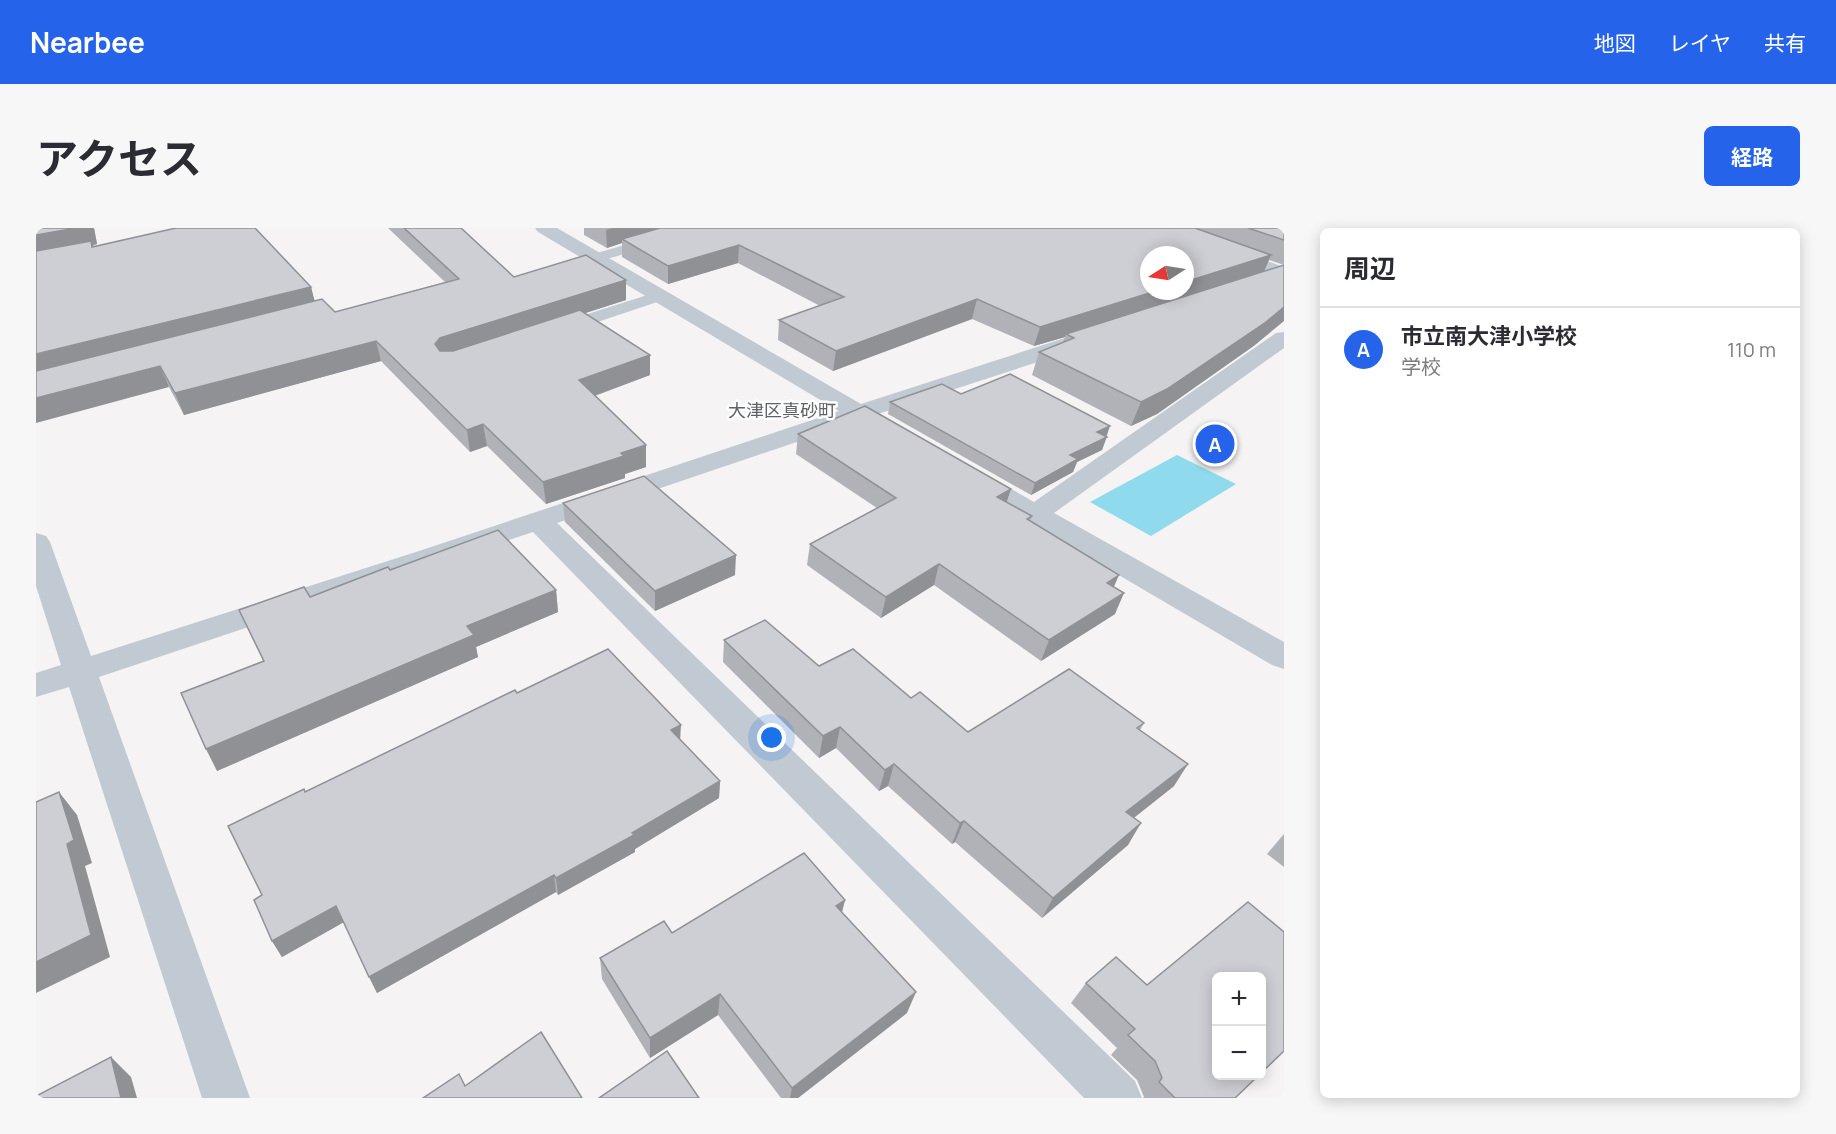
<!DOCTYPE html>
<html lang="ja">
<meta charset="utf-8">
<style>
body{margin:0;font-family:Manrope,"Noto Sans JP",sans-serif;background:#f7f7f7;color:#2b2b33}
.controls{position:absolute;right:18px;bottom:18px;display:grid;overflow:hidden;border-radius:9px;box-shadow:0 3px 15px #0003}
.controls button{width:54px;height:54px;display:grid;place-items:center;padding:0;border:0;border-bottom:2px solid #e1e1e2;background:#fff;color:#2b2b33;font:30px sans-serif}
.compass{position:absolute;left:1104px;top:18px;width:54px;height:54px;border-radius:50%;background:#fff;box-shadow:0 3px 15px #0003;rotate:258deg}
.you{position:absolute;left:736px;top:510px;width:21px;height:21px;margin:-15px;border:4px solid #fff;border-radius:50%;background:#1a73e8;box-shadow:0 0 0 9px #1a73e833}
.badge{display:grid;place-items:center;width:39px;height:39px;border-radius:50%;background:#2563eb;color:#fff;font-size:20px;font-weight:700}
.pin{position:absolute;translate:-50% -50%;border:3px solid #fff;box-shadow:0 2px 6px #0006}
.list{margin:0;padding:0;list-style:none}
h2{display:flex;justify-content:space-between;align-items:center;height:78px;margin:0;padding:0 24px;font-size:26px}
h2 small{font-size:20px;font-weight:400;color:#7c7c81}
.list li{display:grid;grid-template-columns:39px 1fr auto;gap:18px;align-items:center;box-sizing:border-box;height:84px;padding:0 24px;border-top:2px solid #e1e1e2}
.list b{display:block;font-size:22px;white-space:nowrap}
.list p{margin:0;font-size:20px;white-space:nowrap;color:#7c7c81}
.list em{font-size:20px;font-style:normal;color:#7c7c81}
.map{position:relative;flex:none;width:1248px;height:870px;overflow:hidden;border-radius:9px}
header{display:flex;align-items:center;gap:36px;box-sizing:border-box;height:84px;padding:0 30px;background:#2563eb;color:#fff}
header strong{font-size:28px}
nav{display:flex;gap:33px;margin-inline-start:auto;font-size:21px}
.intro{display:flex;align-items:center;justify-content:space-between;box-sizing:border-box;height:144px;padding:0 36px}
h1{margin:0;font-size:42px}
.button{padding:15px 27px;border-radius:9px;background:#2563eb;color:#fff;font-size:21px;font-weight:700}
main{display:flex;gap:36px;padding:0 36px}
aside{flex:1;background:#fff;border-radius:9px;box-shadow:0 3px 15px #0003}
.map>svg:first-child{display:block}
.water{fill:#90daee}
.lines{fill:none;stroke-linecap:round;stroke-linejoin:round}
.service{fill:#c1cad2;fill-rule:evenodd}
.minor{fill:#c1cad2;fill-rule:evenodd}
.wall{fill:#b0b2b7}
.shaded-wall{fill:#909195}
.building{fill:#cdcfd5;stroke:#909195;stroke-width:1.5}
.labels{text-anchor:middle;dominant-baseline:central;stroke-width:5;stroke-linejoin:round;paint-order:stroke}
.far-quarter-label{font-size:18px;fill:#5f6368;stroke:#fff}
</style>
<header>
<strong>Nearbee</strong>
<nav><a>地図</a><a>レイヤ</a><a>共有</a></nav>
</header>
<div class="intro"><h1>アクセス</h1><a class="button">経路</a></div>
<main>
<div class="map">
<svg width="1248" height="870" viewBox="0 0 1248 870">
<rect width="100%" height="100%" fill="#f5f3f3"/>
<path class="water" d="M 1141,227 L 1200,256 L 1115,308 L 1054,274 Z"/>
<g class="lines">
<g class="service">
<path d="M 647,0 L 670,0 L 668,3 L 564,33 L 554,33 L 551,30 L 554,27 Z"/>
<path d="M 624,63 L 630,65 L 632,68 L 630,71 L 529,105 L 517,105 L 514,101 L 517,97 Z"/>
</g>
<g class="minor">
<path d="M 499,0 L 521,0 L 825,176 L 1038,107 L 1046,106 L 1054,107 L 1057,112 L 1054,117 L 842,186 L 847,192 L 844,197 L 835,199 L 820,194 L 521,295 L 1099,853 L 1106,870 L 1048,870 L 497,304 L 63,449 L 214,870 L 166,870 L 33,459 L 0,469 L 0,445 L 25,437 L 0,358 L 0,305 L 10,308 L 14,314 L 55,428 L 383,323 L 803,183 L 502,4 Z"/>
<path d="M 1114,0 L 1140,0 L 1248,39 L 1248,51 L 1117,4 Z"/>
<path d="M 1248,104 L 1248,120 L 1018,285 L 1248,414 L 1248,441 L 1236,437 L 926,255 L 922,249 L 926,243 L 935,241 L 944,243 L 998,274 L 1240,105 Z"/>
</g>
</g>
<g class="wall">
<path d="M 0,0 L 58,0 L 61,16 L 57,17 L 58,18 L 275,59 L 278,73 L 299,84 L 409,54 L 352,0 L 425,0 L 478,49 L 590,52 L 590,72 L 549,85 L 614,127 L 614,147 L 559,168 L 610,239 L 589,246 L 589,250 L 510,276 L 451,218 L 434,224 L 345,133 L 148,187 L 133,159 Z"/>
<path d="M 548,0 L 1248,0 L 1248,37 L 1233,32 L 1228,44 L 1219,117 L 1121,186 L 1095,198 L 996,147 L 1003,124 L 1027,114 L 1029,109 L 998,118 L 936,91 L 797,143 L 742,112 L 743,92 L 784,78 L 702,35 L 632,56 L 586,29 L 586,15 L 571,20 L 548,7 Z"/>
<path d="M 854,174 L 1070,209 L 1071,209 L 1066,222 L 1041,234 L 1037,244 L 995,267 L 852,186 Z"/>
<path d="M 762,206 L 971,274 L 996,288 L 994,293 L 1078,359 L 1079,386 L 1005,433 L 898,357 L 845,390 L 771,337 L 774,316 L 841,280 L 760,226 Z"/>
<path d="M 527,275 L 699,347 L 619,383 L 529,294 Z"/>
<path d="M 354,342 L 520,362 L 522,384 L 440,419 L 442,429 L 181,543 L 227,433 L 203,382 L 274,369 Z"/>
<path d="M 688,412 L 783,438 L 875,470 L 932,504 L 1108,495 L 1104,502 L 1138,558 L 1098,590 L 1092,617 L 1006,690 L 919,614 L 916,616 L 852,558 L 843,563 L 800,520 L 783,530 L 687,434 Z"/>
<path d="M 481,465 L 644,512 L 684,553 L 683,570 L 599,621 L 599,624 L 522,667 L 520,664 L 341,765 L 308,694 L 246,729 L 236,713 L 226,667 L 269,564 Z"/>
<path d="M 1248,606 L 1248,639 L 1231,626 Z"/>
<path d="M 809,672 L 806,685 L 871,785 L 762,870 L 745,870 L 682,787 L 614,830 L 566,751 L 564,730 L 636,705 Z"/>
<path d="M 1050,755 L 1199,870 L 1107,870 L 1108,869 L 1101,852 L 1075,827 L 1081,820 L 1035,775 Z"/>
</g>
<g class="shaded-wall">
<path d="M 40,0 L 58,0 L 61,16 L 57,17 L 63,31 L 0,27 L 0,7 Z"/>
<path d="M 577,0 L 639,0 L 586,11 L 586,15 L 571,20 L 570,2 Z"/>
<path d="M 703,17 L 702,35 L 632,56 L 632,38 Z"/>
<path d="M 1235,27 L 1227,46 L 1030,106 L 1029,109 L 998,118 L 1004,99 L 1120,63 L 1149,63 L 1149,54 Z"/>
<path d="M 590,52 L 590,72 L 407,131 L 399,116 L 404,110 Z"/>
<path d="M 275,59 L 280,78 L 0,150 L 0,126 Z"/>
<path d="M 941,71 L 936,91 L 797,143 L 800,123 Z"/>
<path d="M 1248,79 L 1248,93 L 1219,117 L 1121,186 L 1095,198 L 1105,174 Z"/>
<path d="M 340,113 L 345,133 L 148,187 L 139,165 Z"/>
<path d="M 614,127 L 614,147 L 544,173 L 543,152 Z"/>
<path d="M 124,138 L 133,159 L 0,195 L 0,170 Z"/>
<path d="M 447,196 L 451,218 L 434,224 L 431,202 Z"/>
<path d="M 1074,198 L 1066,222 L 1041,234 L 1037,244 L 995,267 L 999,255 L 1061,204 Z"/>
<path d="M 610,217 L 610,239 L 589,246 L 589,250 L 510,276 L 507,254 L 585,225 Z"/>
<path d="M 975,261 L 968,282 L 961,269 Z"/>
<path d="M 700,327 L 699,347 L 619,383 L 619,363 Z"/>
<path d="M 903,336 L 898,357 L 845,390 L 850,369 Z"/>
<path d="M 1083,347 L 1074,368 L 1071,355 Z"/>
<path d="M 520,362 L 522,384 L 440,419 L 442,429 L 181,543 L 170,521 L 431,398 Z"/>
<path d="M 1088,365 L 1079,386 L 1005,433 L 1013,412 Z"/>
<path d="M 645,497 L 644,514 L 635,502 Z"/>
<path d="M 804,499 L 800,520 L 783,530 L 787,508 Z"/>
<path d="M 858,536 L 852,558 L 843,563 L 849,542 Z"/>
<path d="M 1152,536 L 1138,558 L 1077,606 L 1090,584 Z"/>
<path d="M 684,553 L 683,570 L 599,621 L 599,624 L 522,667 L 520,650 Z"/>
<path d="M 23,564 L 41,587 L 56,635 L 49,638 L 74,729 L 0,765 L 0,734 L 31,616 Z"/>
<path d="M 928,593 L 919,614 L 916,616 L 924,595 Z"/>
<path d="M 1105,595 L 1092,617 L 1006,690 L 1017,670 Z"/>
<path d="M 518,647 L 520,664 L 341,765 L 333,749 Z"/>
<path d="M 809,672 L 803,694 L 800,678 Z"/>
<path d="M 300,678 L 308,694 L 246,729 L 236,713 Z"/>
<path d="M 880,764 L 871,785 L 762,870 L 754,870 L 756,860 Z"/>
<path d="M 684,766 L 682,787 L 614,830 L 614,810 Z"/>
<path d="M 75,829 L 95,849 L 101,870 L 85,870 Z"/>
</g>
<g class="building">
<path d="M 0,0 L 40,0 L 0,7 Z"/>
<path d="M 140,0 L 219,0 L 275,59 L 0,126 L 0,23 L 55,13 L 56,19 Z"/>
<path d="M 368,0 L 425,0 L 478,49 L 550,27 L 590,52 L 404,110 L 399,116 L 404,123 L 417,123 L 544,82 L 614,127 L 543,152 L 610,217 L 585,225 L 588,228 L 507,254 L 447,196 L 431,202 L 340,113 L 139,165 L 124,138 L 0,170 L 0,143 L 286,71 L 299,84 L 423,51 Z"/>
<path d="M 624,0 L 1159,0 L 1235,27 L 1149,54 L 1149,27 L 1113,27 L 1113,63 L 1120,63 L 1004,99 L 941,71 L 800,123 L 743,92 L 808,69 L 703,17 L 632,38 L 586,11 Z"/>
<path d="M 1212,0 L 1248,0 L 1248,12 Z"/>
<path d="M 1248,37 L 1248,79 L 1230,94 L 1131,161 L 1105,174 L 1003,124 L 1038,110 L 1030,106 Z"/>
<path d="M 974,146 L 1074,198 L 1061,204 L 1071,209 L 1034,227 L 1042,231 L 999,255 L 854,174 L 906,156 L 925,166 Z"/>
<path d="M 829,178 L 975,261 L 961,269 L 996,288 L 991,291 L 1083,347 L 1071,355 L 1088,365 L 1013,412 L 903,336 L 850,369 L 774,316 L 860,270 L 762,206 Z"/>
<path d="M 608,248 L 700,327 L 619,363 L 527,275 Z"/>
<path d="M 462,302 L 520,362 L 431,398 L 438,407 L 170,521 L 145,465 L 228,433 L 203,382 L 268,359 L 274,369 L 352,339 L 354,342 Z"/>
<path d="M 729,392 L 783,438 L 817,421 L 875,470 L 884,464 L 932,504 L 1033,441 L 1108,495 L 1101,500 L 1152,536 L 1090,584 L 1105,595 L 1017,670 L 928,593 L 924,595 L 858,536 L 849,542 L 804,499 L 787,508 L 688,412 Z"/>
<path d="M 572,421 L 645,497 L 635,502 L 684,553 L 596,605 L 598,607 L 520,650 L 518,647 L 333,749 L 300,678 L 236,713 L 218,672 L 226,667 L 192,598 L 268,561 L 269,564 L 479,462 L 481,465 Z"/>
<path d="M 23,564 L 38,612 L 31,616 L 55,707 L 0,734 L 0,574 Z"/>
<path d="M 768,625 L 809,672 L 800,678 L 880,764 L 756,860 L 684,766 L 614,810 L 564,730 L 628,693 L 636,705 Z"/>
<path d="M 1212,674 L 1248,704 L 1248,823 L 1226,844 L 1226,748 L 1180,748 L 1180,848 L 1222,848 L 1199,870 L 1139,870 L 1123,854 L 1126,850 L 1119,833 L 1092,807 L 1099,801 L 1050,755 L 1080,729 L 1111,757 Z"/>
<path d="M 505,804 L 546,870 L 387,870 L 423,846 L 429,858 Z"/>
<path d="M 631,823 L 663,870 L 563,870 Z"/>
<path d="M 75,829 L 85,870 L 0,870 L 0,868 Z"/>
</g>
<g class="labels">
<g class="far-quarter-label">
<text x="746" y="182">大津区真砂町</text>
</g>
</g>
</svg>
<div class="controls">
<button>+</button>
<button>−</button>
</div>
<svg class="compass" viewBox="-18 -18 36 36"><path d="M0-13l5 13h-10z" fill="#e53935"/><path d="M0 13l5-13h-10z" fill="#7c7c81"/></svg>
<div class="you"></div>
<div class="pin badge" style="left:1179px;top:216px">A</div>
</div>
<aside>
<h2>周辺<small></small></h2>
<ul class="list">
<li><span class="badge">A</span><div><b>市立南大津小学校</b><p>学校</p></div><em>110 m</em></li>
</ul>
</aside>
</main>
